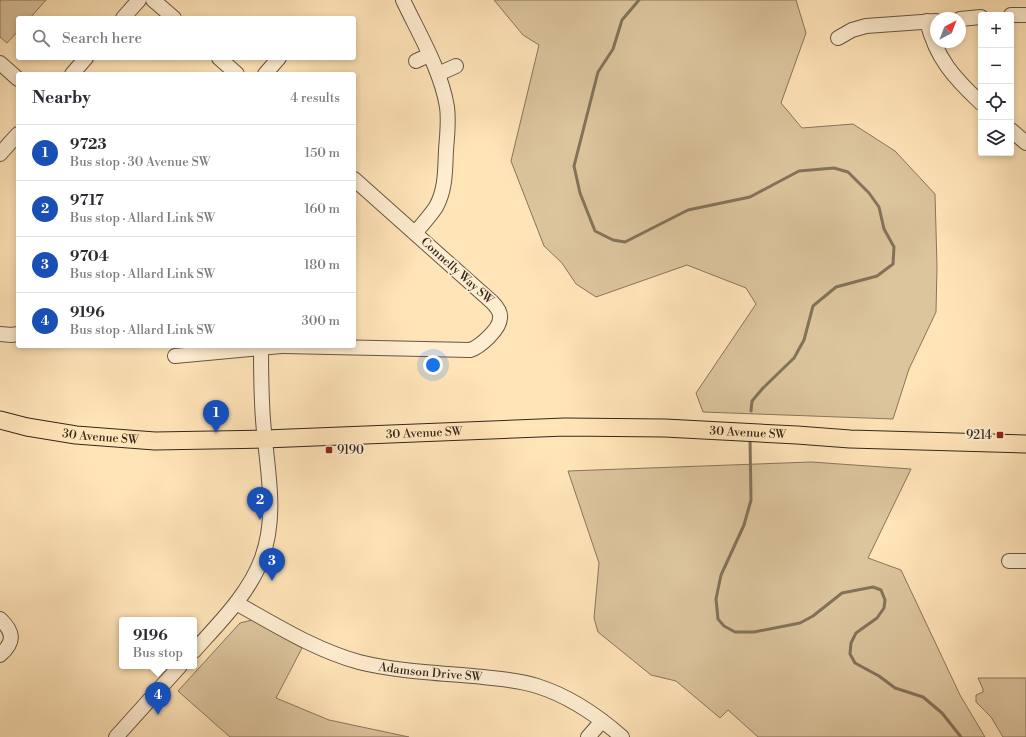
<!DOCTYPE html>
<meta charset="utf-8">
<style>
body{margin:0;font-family:"Libre Bodoni",serif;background:#f7f7f7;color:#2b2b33}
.controls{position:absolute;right:12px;top:12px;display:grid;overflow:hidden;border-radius:4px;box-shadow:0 2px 6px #0003}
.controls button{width:36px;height:36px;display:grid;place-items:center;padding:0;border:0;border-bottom:1px solid #e1e1e2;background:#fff;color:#2b2b33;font:20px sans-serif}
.compass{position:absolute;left:930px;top:12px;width:36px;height:36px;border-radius:50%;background:#fff;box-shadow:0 2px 6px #0003;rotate:42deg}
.you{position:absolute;left:433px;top:365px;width:14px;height:14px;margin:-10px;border:3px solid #fff;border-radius:50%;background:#1a73e8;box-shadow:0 0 0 6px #1a73e833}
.badge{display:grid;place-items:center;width:26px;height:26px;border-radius:50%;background:#8f2418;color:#fff;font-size:13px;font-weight:700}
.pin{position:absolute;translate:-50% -33px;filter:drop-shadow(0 1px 2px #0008)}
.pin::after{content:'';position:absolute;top:21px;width:14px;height:12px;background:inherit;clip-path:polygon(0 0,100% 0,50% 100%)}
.popup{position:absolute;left:119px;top:617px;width:78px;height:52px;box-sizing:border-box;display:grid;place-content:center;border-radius:4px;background:#fff;filter:drop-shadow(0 1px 3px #0005);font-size:13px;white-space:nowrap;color:#7c7c81}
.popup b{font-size:15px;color:#2b2b33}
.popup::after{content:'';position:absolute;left:50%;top:100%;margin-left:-8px;border:8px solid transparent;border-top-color:#fff}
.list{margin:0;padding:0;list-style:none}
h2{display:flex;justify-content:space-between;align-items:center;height:52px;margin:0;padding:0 16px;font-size:17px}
h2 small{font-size:13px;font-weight:400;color:#7c7c81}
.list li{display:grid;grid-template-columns:26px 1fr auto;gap:12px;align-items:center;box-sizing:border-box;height:56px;padding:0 16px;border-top:1px solid #e1e1e2}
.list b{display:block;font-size:15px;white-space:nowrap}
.list p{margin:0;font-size:13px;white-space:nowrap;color:#7c7c81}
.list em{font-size:13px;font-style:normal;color:#7c7c81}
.icon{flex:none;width:22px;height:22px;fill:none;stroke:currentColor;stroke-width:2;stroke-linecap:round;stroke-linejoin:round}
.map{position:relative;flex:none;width:1026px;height:737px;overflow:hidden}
.search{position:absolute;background:#fff;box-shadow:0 2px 6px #0003;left:16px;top:16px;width:340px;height:44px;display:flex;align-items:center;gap:10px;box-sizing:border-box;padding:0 14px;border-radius:4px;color:#7c7c81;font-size:15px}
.panel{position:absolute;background:#fff;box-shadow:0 2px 6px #0003;left:16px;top:72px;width:340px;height:276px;border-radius:4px}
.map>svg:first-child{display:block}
.green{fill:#dcc49d;stroke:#88765c}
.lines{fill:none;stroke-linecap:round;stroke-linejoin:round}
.stream{stroke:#84725a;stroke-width:3}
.minor-casing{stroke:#665643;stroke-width:16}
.major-casing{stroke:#33271c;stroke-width:19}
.minor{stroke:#ffedd1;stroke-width:14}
.major{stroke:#ffe4b8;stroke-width:17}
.poi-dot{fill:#8f2418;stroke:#ffedd1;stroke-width:1.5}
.labels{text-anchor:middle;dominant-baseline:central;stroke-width:3.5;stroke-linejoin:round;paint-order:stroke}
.street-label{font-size:12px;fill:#33271c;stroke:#ffedd1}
.poi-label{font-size:12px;fill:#33271c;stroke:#ffedd1;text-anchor:end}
</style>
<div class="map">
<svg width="1026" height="737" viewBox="0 0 1026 737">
<rect width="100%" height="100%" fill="#ffe4b8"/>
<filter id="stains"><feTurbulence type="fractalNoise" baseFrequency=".005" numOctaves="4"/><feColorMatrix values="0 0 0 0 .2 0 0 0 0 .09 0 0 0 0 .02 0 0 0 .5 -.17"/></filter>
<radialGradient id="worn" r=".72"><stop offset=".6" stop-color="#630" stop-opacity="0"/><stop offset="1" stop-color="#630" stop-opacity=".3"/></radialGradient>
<g class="green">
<path d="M 0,0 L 46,0 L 30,18 L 18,18 L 18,31 L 7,43 L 0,37 Z"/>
<path d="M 494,0 L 796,0 L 806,33 L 781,103 L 802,128 L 853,124 L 895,151 L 935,194 L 937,266 L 936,312 L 909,369 L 893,419 L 703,412 L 696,393 L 756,304 L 746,288 L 687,265 L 596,297 L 576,284 L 562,263 L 544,246 L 511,161 L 539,45 L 523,35 Z"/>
<path d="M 811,462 L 911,469 L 868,558 L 901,570 L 960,695 L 985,737 L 758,737 L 728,710 L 720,718 L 676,681 L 651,675 L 598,632 L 594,618 L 599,563 L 568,471 Z"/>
<path d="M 252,620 L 302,648 L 276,698 L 329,720 L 409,737 L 230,737 L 178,691 L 240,623 Z"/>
<path d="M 978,678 L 1026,678 L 1026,737 L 1003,737 L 991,717 L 976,702 L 976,695 L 983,692 L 983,689 Z"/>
</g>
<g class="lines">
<g class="stream">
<path d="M 639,0 L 622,20 L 613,49 L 598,72 L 574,166 L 580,193 L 595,231 L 613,240 L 625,242 L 688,210 L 750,197 L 799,171 L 834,168 L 848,172 L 869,193 L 879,207 L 884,229 L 894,247 L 893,264 L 877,276 L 836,287 L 813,306 L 804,340 L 794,358 L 763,388 L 752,401 L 751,411"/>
<path d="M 750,439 L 751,500 L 744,525 L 721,575 L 716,599 L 718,619 L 724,626 L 735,632 L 754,632 L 800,623 L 813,616 L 842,593 L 873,587 L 881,590 L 885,600 L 884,608 L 877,618 L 856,633 L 851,643 L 850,654 L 855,663 L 879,676 L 895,688 L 923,697 L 942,713 L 961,737"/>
</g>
<defs>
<g id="minor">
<path d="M 153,0 L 174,18"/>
<path d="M 403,0 C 419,34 441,70 447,107 C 449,121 447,136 446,150 C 445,169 446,189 436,207 C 430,216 422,225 415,233"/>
<path d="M 1011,15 L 1026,15"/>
<path d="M 123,18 L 139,0"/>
<path d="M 960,19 L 981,17"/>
<path d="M 927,21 C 936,58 954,78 981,103"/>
<path d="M 838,38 L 852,30 L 866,26 L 936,21"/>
<path d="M 219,58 L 237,74"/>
<path d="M 416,61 L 429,55"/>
<path d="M 0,63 L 18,79"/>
<path d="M 72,74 L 86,58"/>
<path d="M 265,74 L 279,58"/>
<path d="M 438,74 L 456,66"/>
<path d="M 1011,130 L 1026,143"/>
<path d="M 0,154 L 18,134"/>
<path d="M 0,334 L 11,335 L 18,334"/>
<path d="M 284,346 L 470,350 C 480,347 500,329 500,318 C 501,312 496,306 492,302 L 354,179"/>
<path d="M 175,356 L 281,346"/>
<path d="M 1009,561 L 1026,561"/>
<path id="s1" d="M 236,603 C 276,625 315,650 359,662 C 399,672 442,673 483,677 C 501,679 519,680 537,686 C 569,696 597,715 622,737"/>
<path d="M 0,619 C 14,632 15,642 0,655"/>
<path d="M 194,651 C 219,623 249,594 262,558 C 277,516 268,474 264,431 C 261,403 261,374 261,346"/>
<path d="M 116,737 L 180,666"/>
<path d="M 588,737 L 602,721"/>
</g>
<g id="major">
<path id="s2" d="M 0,420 L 27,427 L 76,435 L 155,441 L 265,439 L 565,427 L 665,428 L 797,435 L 850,439 L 1026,444"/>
</g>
</defs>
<use href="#minor" class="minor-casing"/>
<use href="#major" class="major-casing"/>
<use href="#minor" class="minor"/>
<use href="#major" class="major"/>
</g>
<g class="poi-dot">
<rect x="996" y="431" width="8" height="8" rx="2"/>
<rect x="325" y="446" width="8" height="8" rx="2"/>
</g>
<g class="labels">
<g class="street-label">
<text transform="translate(457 271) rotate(42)">Connelly Way SW</text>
<text stroke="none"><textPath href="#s2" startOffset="426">30 Avenue SW</textPath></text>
<text stroke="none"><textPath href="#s2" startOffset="750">30 Avenue SW</textPath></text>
<text stroke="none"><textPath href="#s2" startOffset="102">30 Avenue SW</textPath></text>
<text stroke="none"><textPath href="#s1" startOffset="209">Adamson Drive SW</textPath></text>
</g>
<g class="poi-label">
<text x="992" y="435">9214</text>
<text x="337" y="450" text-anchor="start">9190</text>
</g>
</g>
<rect width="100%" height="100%" filter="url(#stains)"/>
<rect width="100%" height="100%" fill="url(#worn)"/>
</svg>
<div class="controls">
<button>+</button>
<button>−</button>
<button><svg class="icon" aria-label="locate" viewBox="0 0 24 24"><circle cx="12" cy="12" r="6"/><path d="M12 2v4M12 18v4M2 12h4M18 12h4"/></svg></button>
<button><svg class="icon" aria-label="layers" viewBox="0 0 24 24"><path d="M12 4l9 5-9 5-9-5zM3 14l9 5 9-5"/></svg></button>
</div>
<svg class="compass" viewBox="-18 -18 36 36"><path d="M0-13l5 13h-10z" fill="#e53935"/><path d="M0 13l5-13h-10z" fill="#7c7c81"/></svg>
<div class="you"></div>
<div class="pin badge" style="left:216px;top:433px;background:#1a4fb4">1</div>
<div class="pin badge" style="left:260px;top:520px;background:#1a4fb4">2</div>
<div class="pin badge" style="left:272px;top:581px;background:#1a4fb4">3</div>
<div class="pin badge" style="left:158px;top:715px;background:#1a4fb4">4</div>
<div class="popup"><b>9196</b>Bus stop</div>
<div class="search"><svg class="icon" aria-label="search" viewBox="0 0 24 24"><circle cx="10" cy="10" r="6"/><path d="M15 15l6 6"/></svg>Search here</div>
<section class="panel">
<h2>Nearby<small>4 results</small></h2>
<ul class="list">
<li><span class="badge" style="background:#1a4fb4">1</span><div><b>9723</b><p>Bus stop · 30 Avenue SW</p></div><em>150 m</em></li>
<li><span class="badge" style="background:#1a4fb4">2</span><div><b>9717</b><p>Bus stop · Allard Link SW</p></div><em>160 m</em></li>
<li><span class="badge" style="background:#1a4fb4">3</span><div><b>9704</b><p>Bus stop · Allard Link SW</p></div><em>180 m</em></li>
<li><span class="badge" style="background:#1a4fb4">4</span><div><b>9196</b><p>Bus stop · Allard Link SW</p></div><em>300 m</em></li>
</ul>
</section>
</div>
